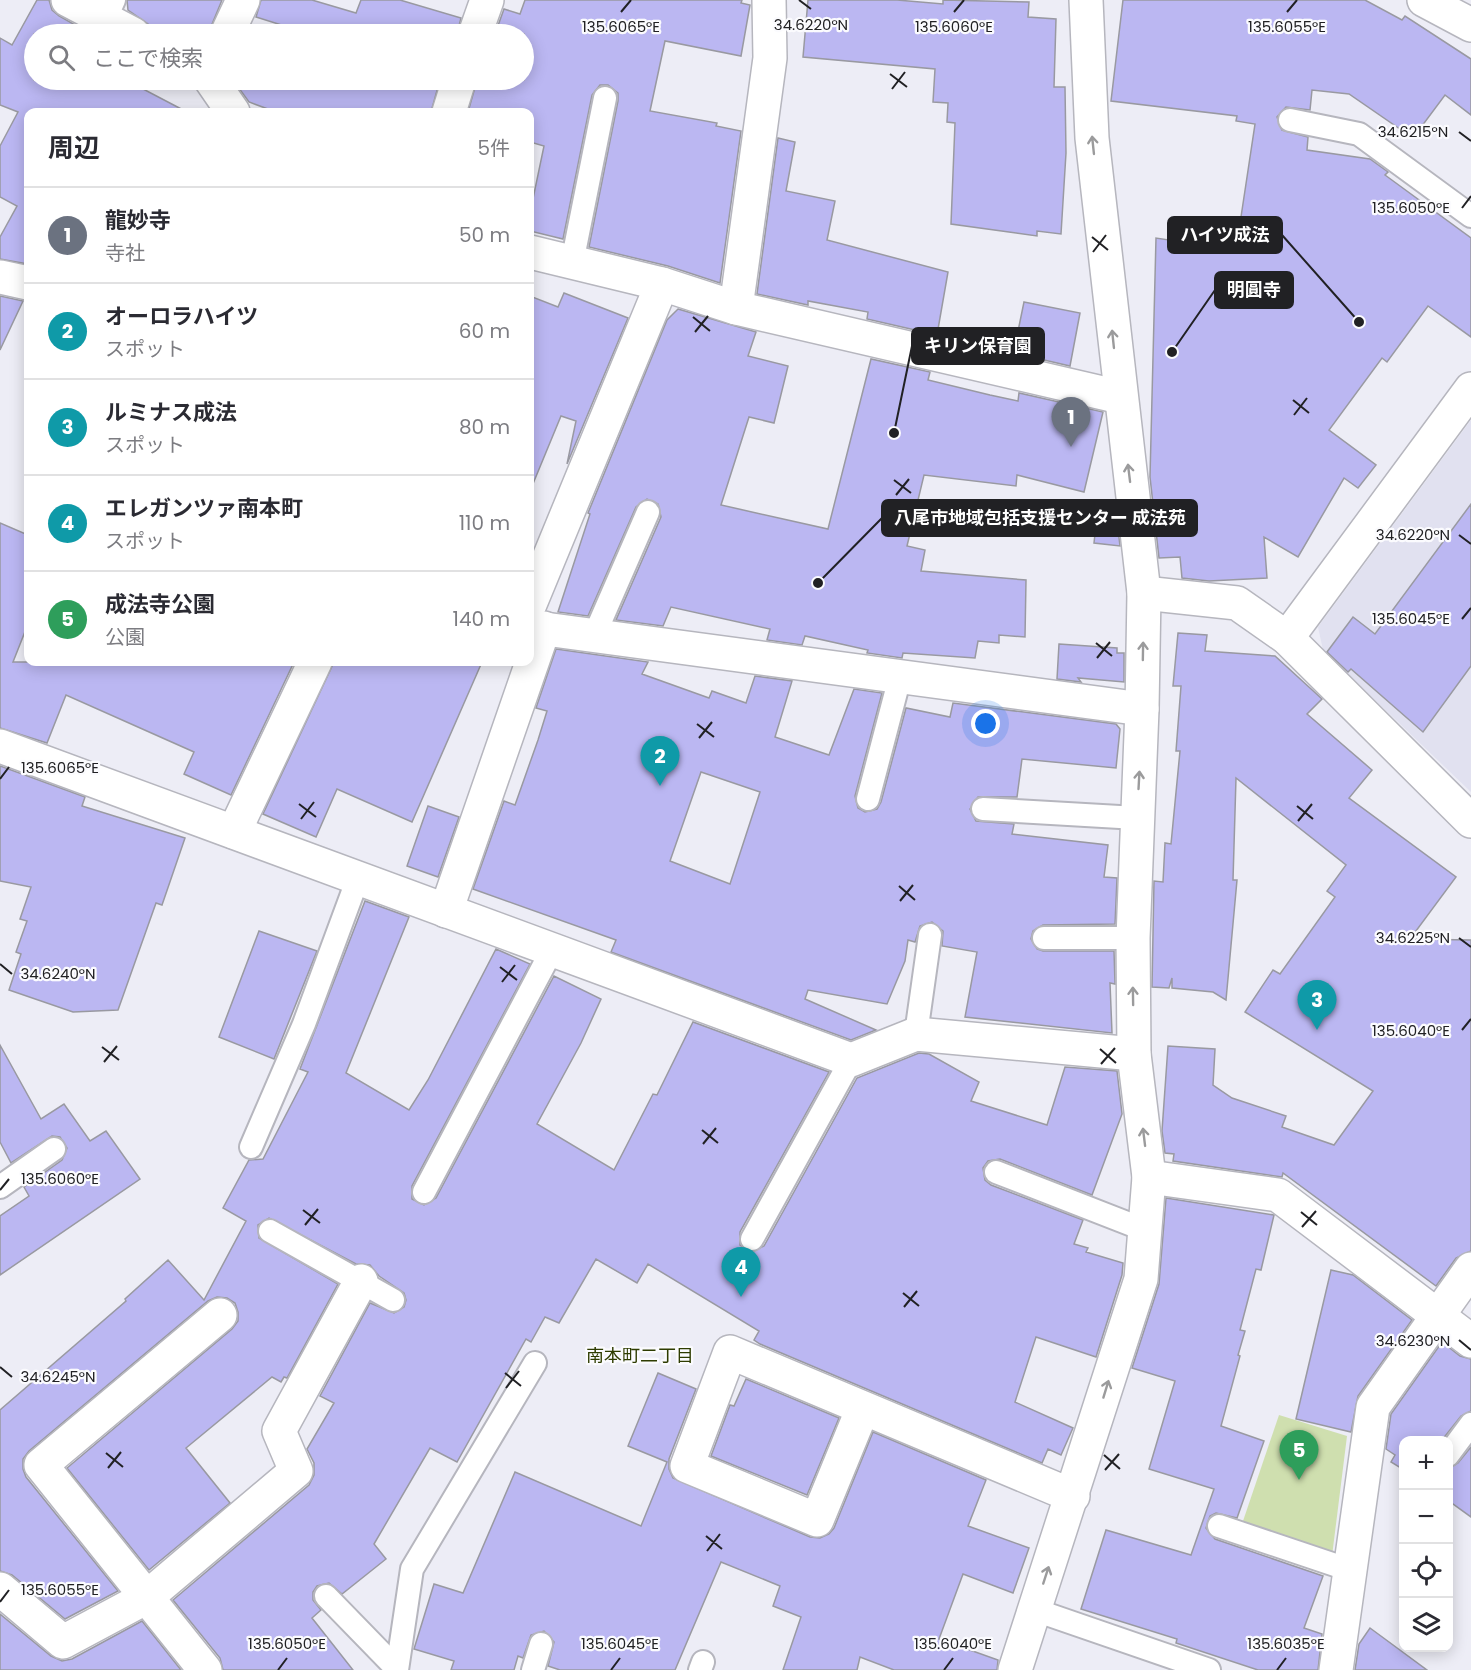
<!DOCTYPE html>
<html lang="ja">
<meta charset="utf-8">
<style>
body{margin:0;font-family:Poppins,"Noto Sans JP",sans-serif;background:#f2f2f3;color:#2b2b33}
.controls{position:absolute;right:18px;bottom:18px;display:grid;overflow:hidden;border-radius:12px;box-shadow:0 3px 15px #0003}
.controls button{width:54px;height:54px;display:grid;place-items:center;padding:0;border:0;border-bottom:2px solid #e1e1e2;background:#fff;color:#2b2b33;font:30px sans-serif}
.you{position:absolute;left:986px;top:724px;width:21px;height:21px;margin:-15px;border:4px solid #fff;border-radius:50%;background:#1a73e8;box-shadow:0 0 0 9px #1a73e833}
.badge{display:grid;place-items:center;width:39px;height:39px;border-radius:50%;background:#667c2c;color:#fff;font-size:20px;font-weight:700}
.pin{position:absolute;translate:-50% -50px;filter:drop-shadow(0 2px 3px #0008)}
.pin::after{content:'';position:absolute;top:32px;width:21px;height:18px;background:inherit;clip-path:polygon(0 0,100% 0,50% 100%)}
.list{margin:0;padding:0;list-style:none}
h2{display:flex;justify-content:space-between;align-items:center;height:78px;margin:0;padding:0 24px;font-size:26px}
h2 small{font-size:20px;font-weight:400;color:#7c7c81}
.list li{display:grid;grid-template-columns:39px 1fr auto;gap:18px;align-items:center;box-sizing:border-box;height:96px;padding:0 24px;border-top:2px solid #e1e1e2}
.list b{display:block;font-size:22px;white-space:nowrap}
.list p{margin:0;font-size:20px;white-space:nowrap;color:#7c7c81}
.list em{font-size:20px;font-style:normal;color:#7c7c81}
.icon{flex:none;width:33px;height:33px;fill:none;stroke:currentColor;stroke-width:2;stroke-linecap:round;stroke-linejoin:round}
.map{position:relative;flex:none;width:1471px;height:1670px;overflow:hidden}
.search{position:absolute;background:#fff;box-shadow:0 3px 15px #0003;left:24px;top:24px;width:510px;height:66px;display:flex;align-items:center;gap:15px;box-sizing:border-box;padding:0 21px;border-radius:33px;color:#7c7c81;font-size:22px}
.panel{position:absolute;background:#fff;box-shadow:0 3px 15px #0003;left:24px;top:108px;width:510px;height:558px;border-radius:12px}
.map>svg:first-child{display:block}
.built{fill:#e1e1f0}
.green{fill:#cfdfaf}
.building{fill:#bbb7f2;stroke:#9999a1;stroke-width:1.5;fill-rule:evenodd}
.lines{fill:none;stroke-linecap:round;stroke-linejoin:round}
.service-casing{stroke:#b6b6be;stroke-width:26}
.minor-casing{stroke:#b6b6be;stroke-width:36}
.service{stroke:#fff;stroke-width:22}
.minor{stroke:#fff;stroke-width:33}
.oneway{stroke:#9b9b9c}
.ticks{fill:none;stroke:#212124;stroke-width:2}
.labels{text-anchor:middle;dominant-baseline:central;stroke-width:4.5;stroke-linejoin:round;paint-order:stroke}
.neighbourhood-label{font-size:18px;fill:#2e3c01;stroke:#fbfbfe}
.ticks-label{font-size:15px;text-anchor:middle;fill:#212124;stroke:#fbfbfe;stroke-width:4.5;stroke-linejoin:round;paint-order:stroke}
.leader{fill:none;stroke:#212124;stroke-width:2}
.callout-dot{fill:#212124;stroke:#fbfbfe;stroke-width:2}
.callout{fill:#212124;stroke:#212124;stroke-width:2}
.callout-label{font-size:18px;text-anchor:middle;font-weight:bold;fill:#fff}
</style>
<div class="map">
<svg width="1471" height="1670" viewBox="0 0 1471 1670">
<rect width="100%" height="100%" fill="#ededf6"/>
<path class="built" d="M 1471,420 L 1471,792 L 1323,650 L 1318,627 Z"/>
<path class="green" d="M 1279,1415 L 1347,1436 L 1332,1556 L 1242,1524 Z"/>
<g class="building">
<path d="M 37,0 L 49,0 L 52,10 L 59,16 L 84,30 L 82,34 L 34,34 L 34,80 L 126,80 L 187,112 L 28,112 L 28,264 L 0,259 L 0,237 L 17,206 L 0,197 L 0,146 L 18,112 L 0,105 L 0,38 L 12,45 Z"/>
<path d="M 127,0 L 222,0 L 208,34 L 152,34 L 148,24 L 128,10 Z"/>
<path d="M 261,0 L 312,0 L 356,13 L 361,0 L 400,0 L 461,18 L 457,34 L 310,34 L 256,17 Z"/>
<path d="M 525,0 L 742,0 L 741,3 L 750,5 L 741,56 L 665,41 L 650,111 L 717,123 L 716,126 L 741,131 L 720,283 L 668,266 L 589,247 L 618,101 L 618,93 L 608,85 L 600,85 L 592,95 L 563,239 L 530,231 L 530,213 L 544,146 L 530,142 L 530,112 L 468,112 L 477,80 L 524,80 L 524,34 L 495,34 L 504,9 L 520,14 Z"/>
<path d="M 808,0 L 897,0 L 943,4 L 943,0 L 1029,2 L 1028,17 L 1056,19 L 1054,87 L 1065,87 L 1066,153 L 1061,234 L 1037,231 L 1037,236 L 951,224 L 955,123 L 947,122 L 948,103 L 933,102 L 935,69 L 803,57 Z"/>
<path d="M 1123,0 L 1365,0 L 1402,20 L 1405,16 L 1471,59 L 1471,115 L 1445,95 L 1413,138 L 1349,94 L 1312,90 L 1310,110 L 1286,107 L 1277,117 L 1282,130 L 1308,137 L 1307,150 L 1370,159 L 1388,172 L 1385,175 L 1471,238 L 1471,337 L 1428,306 L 1387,362 L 1382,358 L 1329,430 L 1376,465 L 1358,488 L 1344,478 L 1298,557 L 1264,537 L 1267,578 L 1209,581 L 1182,578 L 1180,557 L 1159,558 L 1150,477 L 1156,238 L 1236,250 L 1255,124 L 1236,121 L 1237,116 L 1111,101 Z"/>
<path d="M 233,80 L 440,80 L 431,112 L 276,112 L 249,102 Z"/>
<path d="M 778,138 L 795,142 L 786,191 L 835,201 L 827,240 L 948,272 L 937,335 L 867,319 L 868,312 L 808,301 L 808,305 L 757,294 Z"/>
<path d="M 564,293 L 628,318 L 567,464 L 576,421 L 561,416 L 530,491 L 530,296 L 558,307 Z"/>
<path d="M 0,296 L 23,301 L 0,350 Z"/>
<path d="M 1024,302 L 1080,313 L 1070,366 L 1027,356 L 1030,339 L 1017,336 Z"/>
<path d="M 678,309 L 756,332 L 748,356 L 788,366 L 774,423 L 749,417 L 721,505 L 828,529 L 871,359 L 930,372 L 928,380 L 990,395 L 1018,401 L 1019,393 L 1103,412 L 1084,492 L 1017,475 L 1016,486 L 924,475 L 907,546 L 925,550 L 921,571 L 1026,580 L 1025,637 L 999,635 L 999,643 L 978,641 L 975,658 L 903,653 L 902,658 L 867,653 L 868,650 L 805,636 L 802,645 L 767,640 L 770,629 L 671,607 L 663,626 L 616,620 L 661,517 L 658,504 L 647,499 L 636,507 L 588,616 L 558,612 L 590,514 L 588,513 L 667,320 Z"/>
<path d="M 1087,501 L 1115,504 L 1120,546 L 1094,543 L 1095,534 L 1083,533 Z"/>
<path d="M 1471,504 L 1471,666 L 1423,732 L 1351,669 L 1348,672 L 1327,652 L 1353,617 L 1375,634 Z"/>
<path d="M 0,523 L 28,535 L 28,624 L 13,662 L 294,662 L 231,795 L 184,774 L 194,752 L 66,695 L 47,743 L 0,728 Z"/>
<path d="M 1178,633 L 1207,635 L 1205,651 L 1275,656 L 1322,699 L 1307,714 L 1372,770 L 1349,798 L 1456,877 L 1410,939 L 1471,940 L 1471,1251 L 1456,1258 L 1436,1286 L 1283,1173 L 1282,1177 L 1173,1161 L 1174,1154 L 1165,1153 L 1162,1131 L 1168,1046 L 1215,1049 L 1213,1085 L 1232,1098 L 1286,1116 L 1282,1127 L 1334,1145 L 1373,1091 L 1245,1012 L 1273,970 L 1280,974 L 1335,897 L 1327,891 L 1346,865 L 1236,778 L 1233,880 L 1237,880 L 1226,1000 L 1213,992 L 1172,988 L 1172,978 L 1169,988 L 1152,987 L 1154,881 L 1163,882 L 1165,843 L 1171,844 L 1180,751 L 1176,751 L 1181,686 L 1173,686 Z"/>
<path d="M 1059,644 L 1117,648 L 1117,653 L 1124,653 L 1124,682 L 1078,678 L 1081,682 L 1057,679 Z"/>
<path d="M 556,649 L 648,662 L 642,674 L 709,698 L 712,691 L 746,703 L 755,676 L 792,681 L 775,737 L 829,755 L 854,689 L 882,693 L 855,796 L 858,808 L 865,812 L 877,809 L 881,802 L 906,708 L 950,717 L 953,703 L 1116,724 L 1120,729 L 1116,768 L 1022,759 L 1017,797 L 978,797 L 970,809 L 976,821 L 1014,824 L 1012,834 L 1108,845 L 1104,877 L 1117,878 L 1115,924 L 1043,925 L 1033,931 L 1031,939 L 1037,949 L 1043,951 L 1114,951 L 1115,984 L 1110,983 L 1112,1033 L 965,1017 L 977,952 L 942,946 L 943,931 L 932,922 L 920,926 L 915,942 L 908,940 L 905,961 L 887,1004 L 808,990 L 805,999 L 876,1030 L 851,1040 L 611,952 L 616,940 L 473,889 L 504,801 L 515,805 L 538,740 L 547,711 L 536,708 ZM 701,772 L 760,792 L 730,884 L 670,861 Z"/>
<path d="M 334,662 L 482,662 L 412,822 L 337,789 L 316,837 L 263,814 Z"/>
<path d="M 0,766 L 85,797 L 82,806 L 185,838 L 162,905 L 156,903 L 118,1010 L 73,1012 L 9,990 L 21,954 L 16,952 L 27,921 L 20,919 L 31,887 L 0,881 Z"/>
<path d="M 428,806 L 459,817 L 438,877 L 407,866 Z"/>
<path d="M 365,901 L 409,917 L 346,1073 L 409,1110 L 428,1080 L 496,949 L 530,964 L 412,1186 L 412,1199 L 424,1205 L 436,1198 L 554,976 L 601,999 L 581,1043 L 537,1124 L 614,1170 L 653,1094 L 657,1095 L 693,1022 L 829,1072 L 740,1232 L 740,1245 L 752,1252 L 764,1246 L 857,1078 L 919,1053 L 929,1054 L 979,1082 L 971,1101 L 1047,1125 L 1065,1067 L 1117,1071 L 1122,1114 L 1092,1195 L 1000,1159 L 988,1161 L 983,1168 L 985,1180 L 991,1185 L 1083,1220 L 1074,1244 L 1088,1248 L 1086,1252 L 1123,1263 L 1122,1275 L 1096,1357 L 1036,1337 L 1015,1402 L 1073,1428 L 1061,1455 L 1048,1449 L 1042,1463 L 760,1344 L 754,1340 L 759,1331 L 648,1264 L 637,1283 L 596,1259 L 559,1323 L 545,1317 L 531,1342 L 526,1339 L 457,1462 L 430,1448 L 374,1544 L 386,1559 L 342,1594 L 329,1583 L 317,1586 L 313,1592 L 313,1600 L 321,1610 L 312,1618 L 353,1670 L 223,1670 L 220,1658 L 173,1600 L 309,1485 L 314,1475 L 314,1463 L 307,1449 L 334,1403 L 320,1396 L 370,1303 L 394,1313 L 404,1307 L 406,1300 L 404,1293 L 379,1276 L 370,1265 L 356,1264 L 269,1218 L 258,1225 L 259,1238 L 338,1284 L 287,1378 L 284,1377 L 281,1382 L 272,1377 L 186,1448 L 230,1503 L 149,1570 L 67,1468 L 232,1329 L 238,1321 L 238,1312 L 235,1303 L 227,1298 L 217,1297 L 208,1301 L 29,1451 L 23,1459 L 23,1469 L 26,1477 L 118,1591 L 65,1619 L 12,1575 L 0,1571 L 0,1410 L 126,1301 L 125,1299 L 168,1260 L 204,1300 L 246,1221 L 223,1208 L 249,1160 L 263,1159 L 308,1072 L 300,1069 Z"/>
<path d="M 259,931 L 317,951 L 274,1059 L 219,1037 Z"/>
<path d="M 0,1045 L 41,1119 L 64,1104 L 90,1141 L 106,1131 L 140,1179 L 0,1275 L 0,1216 L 29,1196 L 24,1187 L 62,1160 L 67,1148 L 60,1137 L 52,1136 L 11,1163 L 0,1142 Z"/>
<path d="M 1166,1198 L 1274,1215 L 1261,1270 L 1256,1269 L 1240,1330 L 1245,1331 L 1238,1355 L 1240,1356 L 1221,1426 L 1264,1441 L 1237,1518 L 1216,1513 L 1210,1516 L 1206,1528 L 1215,1539 L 1323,1576 L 1304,1628 L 1322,1634 L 1318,1670 L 1258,1670 L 1176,1643 L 1177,1639 L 1081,1609 L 1106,1530 L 1191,1555 L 1214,1489 L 1149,1469 L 1175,1381 L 1132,1368 L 1159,1284 Z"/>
<path d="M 1331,1270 L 1353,1275 L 1412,1320 L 1358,1396 L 1351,1432 L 1296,1419 Z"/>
<path d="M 1442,1342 L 1460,1356 L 1471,1359 L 1471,1411 L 1461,1416 L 1442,1440 L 1404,1440 L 1404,1470 L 1391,1462 L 1395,1455 L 1386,1449 L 1391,1414 Z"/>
<path d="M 658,1373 L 696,1389 L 669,1459 L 669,1469 L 673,1478 L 810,1537 L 820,1538 L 829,1534 L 834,1528 L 873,1432 L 986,1480 L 968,1526 L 1029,1548 L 1013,1593 L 963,1574 L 939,1639 L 998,1660 L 997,1670 L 894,1670 L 860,1657 L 857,1670 L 783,1670 L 801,1617 L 773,1606 L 780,1586 L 721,1562 L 675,1670 L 560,1670 L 548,1666 L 554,1642 L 544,1631 L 531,1635 L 523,1658 L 518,1656 L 514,1670 L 451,1670 L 454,1661 L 414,1649 L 434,1584 L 463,1593 L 515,1472 L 641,1526 L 667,1462 L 628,1446 Z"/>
<path d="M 746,1379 L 839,1418 L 807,1495 L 711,1456 L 730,1405 L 734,1406 Z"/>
<path d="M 1471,1447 L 1471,1517 L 1449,1501 L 1449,1468 L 1458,1463 Z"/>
<path d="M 0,1614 L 51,1656 L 62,1661 L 72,1659 L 142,1621 L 181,1670 L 0,1670 Z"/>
<path d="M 1370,1628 L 1427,1670 L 1355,1670 L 1359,1644 Z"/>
</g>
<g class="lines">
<defs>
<g id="service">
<path d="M 105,20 L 114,0"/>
<path d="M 1290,120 L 1359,134 L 1471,216"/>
<path d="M 572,263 L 605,98"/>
<path d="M 594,636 L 648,512"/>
<path d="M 868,799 L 900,677"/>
<path d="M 983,809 L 1137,818"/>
<path d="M 1044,938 L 1133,938"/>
<path d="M 916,1034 L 930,935"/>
<path d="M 251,1147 L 304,1024 L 358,878"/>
<path d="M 996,1172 L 1145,1230"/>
<path d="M 0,1187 L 54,1149"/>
<path d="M 424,1192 L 552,950"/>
<path d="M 270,1231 L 393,1300"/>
<path d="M 752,1239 L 851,1060"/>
<path d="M 1448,1455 L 1471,1424"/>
<path d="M 1219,1526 L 1350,1570"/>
<path d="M 326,1596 L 397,1669"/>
<path d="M 1035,1610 L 1209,1670"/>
<path d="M 397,1670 L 412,1569 L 535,1363"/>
<path d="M 533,1670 L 541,1644"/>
<path d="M 700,1670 L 703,1662"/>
</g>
<g id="minor">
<path d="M 68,0 L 133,34"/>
<path d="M 1424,0 L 1471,25"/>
<path d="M 227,34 L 243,0"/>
<path d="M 475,34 L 487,0"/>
<path d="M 211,80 L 233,112"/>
<path d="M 449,112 L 459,80"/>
<path d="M 530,252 L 662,284"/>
<path d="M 0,277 L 28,283"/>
<path d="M 736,308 L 770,58 L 769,0"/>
<path d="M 1144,593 L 1237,603 L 1287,638 L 1471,821"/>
<path d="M 530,604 L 662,284 L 736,308 L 1120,397"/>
<path d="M 530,627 L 1142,709"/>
<path d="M 1287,638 L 1471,389"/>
<path d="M 0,746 L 851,1060 L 916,1034 L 1134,1054"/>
<path d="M 234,832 L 315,662"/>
<path d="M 446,911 L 544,628"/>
<path d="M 1149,1177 L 1278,1195 L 1471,1341"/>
<path d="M 863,1408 L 817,1520 L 687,1466 L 730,1352 L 1073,1496"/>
<path d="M 0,1589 L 63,1642 L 147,1597 L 296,1471 L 279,1431 L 361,1281"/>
<path d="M 205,1670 L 41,1465 L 220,1315"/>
<path d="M 1015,1670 L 1141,1279 L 1149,1177 L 1134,1054 L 1133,938 L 1142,709 L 1144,593 L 1092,138 L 1086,0"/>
<path d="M 1336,1670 L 1373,1407 L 1471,1269"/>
</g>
</defs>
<use href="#service" class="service-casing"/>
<use href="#minor" class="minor-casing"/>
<use href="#service" class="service"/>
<use href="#minor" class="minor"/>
</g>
<defs><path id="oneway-shaft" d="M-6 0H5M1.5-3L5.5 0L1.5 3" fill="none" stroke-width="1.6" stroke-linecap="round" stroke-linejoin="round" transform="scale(1.5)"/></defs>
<g class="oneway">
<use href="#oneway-shaft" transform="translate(1093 145) rotate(-96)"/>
<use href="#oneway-shaft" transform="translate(1113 339) rotate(-96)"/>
<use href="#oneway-shaft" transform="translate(1129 473) rotate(-97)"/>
<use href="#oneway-shaft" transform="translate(1143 651) rotate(-89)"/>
<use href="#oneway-shaft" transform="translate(1139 780) rotate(-87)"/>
<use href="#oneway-shaft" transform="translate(1133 996) rotate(-91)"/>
<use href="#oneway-shaft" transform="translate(1144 1137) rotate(-97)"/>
<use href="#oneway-shaft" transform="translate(1106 1389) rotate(-73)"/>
<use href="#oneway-shaft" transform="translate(1046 1575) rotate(-72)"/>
</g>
<path class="ticks" d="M 799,0 L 811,9M 621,12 L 631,0M 954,12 L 964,0M 1287,12 L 1297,0M 890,74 L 907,87M 892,89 L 905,72M 1459,132 L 1471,141M 1462,208 L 1471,196M 1092,237 L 1108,250M 1093,252 L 1106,235M 693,317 L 710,331M 695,332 L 708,316M 1293,400 L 1309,413M 1294,415 L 1307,398M 894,480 L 911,493M 896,495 L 909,479M 1459,535 L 1471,544M 1462,619 L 1471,608M 1096,643 L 1112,656M 1097,658 L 1110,642M 697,724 L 714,737M 699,738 L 712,722M 0,779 L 9,767M 299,804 L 316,817M 1297,806 L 1313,819M 301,819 L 314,802M 1298,821 L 1312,804M 899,886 L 915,900M 900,901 L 913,885M 1459,938 L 1471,947M 0,964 L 12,974M 500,967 L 517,980M 502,982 L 515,965M 1462,1030 L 1471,1019M 102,1047 L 119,1060M 1100,1049 L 1116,1063M 104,1062 L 117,1046M 1101,1064 L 1115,1048M 702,1130 L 718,1143M 703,1144 L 716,1128M 0,1190 L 9,1179M 303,1210 L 320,1223M 1301,1212 L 1317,1225M 305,1225 L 318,1209M 1302,1227 L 1316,1211M 903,1293 L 919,1306M 904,1307 L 917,1291M 1459,1340 L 1471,1350M 0,1367 L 12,1377M 505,1373 L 521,1386M 506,1388 L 519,1371M 106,1453 L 123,1467M 1104,1455 L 1120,1469M 108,1468 L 121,1452M 1105,1470 L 1119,1454M 706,1536 L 722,1549M 707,1551 L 720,1534M 0,1602 L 9,1590M 278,1670 L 287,1658M 611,1670 L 620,1658M 944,1670 L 953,1658M 1277,1670 L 1286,1658"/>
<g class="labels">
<g class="neighbourhood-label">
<text x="640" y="1355">南本町二丁目</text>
</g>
</g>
<g class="ticks-label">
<text x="811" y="30">34.6220°N</text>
<text x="621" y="32">135.6065°E</text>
<text x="954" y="32">135.6060°E</text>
<text x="1287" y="32">135.6055°E</text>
<text x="1413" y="137">34.6215°N</text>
<text x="1411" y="213">135.6050°E</text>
<text x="1413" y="540">34.6220°N</text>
<text x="1411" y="624">135.6045°E</text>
<text x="60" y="773">135.6065°E</text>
<text x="1413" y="943">34.6225°N</text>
<text x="58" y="979">34.6240°N</text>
<text x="1411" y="1036">135.6040°E</text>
<text x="60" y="1184">135.6060°E</text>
<text x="1413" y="1346">34.6230°N</text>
<text x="58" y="1382">34.6245°N</text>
<text x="60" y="1595">135.6055°E</text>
<text x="287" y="1649">135.6050°E</text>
<text x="620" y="1649">135.6045°E</text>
<text x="953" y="1649">135.6040°E</text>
<text x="1286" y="1649">135.6035°E</text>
</g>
<path class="leader" d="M1359 322L1282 235M1172 352L1215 290M894 433L912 346M818 583L882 518"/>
<g class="callout-dot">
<circle cx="1359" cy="322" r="6"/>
<circle cx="1172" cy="352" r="6"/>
<circle cx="894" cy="433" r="6"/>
<circle cx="818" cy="583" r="6"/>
</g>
<g class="callout">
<rect x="1168" y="217" width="114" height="36" rx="6"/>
<rect x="1215" y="272" width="78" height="36" rx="6"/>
<rect x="912" y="328" width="132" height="36" rx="6"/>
<rect x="882" y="500" width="315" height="36" rx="6"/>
</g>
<g class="callout-label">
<text x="1225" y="241">ハイツ成法</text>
<text x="1254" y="296">明圓寺</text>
<text x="978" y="352">キリン保育園</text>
<text x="1040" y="524">八尾市地域包括支援センター 成法苑</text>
</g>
</svg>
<div class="controls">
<button>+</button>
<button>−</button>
<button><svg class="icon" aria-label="locate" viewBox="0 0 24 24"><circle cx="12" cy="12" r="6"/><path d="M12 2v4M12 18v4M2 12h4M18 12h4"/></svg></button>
<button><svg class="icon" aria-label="layers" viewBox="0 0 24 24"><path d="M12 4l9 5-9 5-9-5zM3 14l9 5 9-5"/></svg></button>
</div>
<div class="you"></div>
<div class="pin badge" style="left:1071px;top:447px;background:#6b7280">1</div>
<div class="pin badge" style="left:660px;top:786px;background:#0f9aa8">2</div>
<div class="pin badge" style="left:1317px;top:1030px;background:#0f9aa8">3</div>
<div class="pin badge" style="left:741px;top:1297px;background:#0f9aa8">4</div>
<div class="pin badge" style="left:1299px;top:1480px;background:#2e9e5b">5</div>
<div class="search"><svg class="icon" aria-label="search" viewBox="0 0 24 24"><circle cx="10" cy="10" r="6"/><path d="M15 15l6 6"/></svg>ここで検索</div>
<section class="panel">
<h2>周辺<small>5件</small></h2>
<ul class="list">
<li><span class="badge" style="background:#6b7280">1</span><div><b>龍妙寺</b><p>寺社</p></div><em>50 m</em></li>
<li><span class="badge" style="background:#0f9aa8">2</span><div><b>オーロラハイツ</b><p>スポット</p></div><em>60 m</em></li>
<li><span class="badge" style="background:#0f9aa8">3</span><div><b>ルミナス成法</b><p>スポット</p></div><em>80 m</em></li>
<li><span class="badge" style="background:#0f9aa8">4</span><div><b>エレガンツァ南本町</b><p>スポット</p></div><em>110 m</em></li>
<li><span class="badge" style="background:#2e9e5b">5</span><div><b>成法寺公園</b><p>公園</p></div><em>140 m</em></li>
</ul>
</section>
</div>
